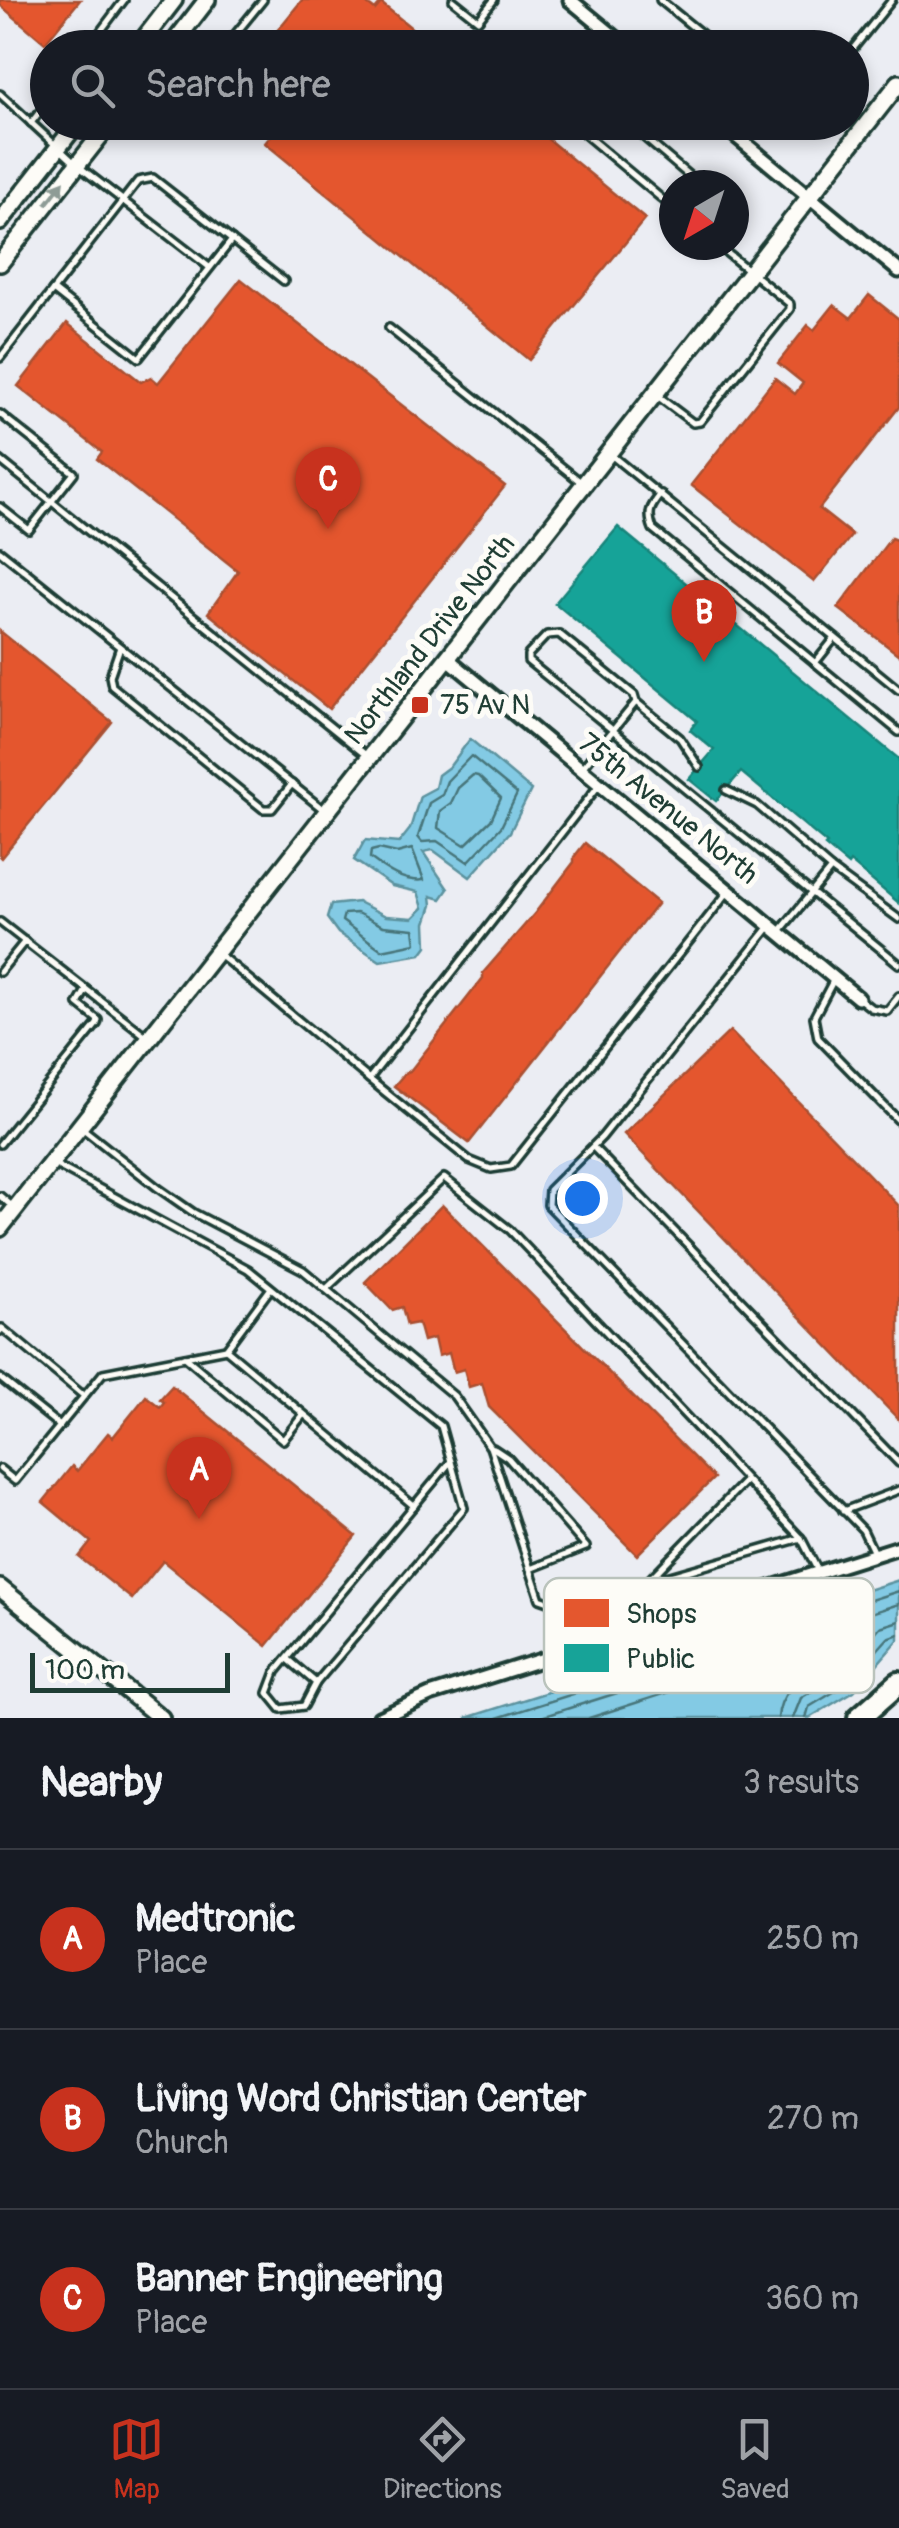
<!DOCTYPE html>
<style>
body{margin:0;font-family:Pangolin,sans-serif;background:#20242c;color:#f1f3f6}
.compass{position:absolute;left:659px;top:170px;width:90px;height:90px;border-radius:50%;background:#171b24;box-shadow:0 5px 15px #0003;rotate:219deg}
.scale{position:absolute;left:30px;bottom:25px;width:200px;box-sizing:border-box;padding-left:10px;border:5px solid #1f3d34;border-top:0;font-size:28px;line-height:35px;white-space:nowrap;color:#1f3d34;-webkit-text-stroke:8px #fdfcf7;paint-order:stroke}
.you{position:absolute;left:582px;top:1198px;width:35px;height:35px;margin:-25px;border:8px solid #fff;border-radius:50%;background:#1a73e8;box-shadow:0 0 0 15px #1a73e833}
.badge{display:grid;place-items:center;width:65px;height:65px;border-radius:50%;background:#c8321e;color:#fff;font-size:32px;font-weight:700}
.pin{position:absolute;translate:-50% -82px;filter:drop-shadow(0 2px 5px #0008)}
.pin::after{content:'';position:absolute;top:52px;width:35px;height:30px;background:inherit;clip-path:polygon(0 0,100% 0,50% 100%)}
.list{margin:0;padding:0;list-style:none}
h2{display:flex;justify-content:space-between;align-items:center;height:130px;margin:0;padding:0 40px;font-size:42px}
h2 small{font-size:32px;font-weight:400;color:#9ea1a6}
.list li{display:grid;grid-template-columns:65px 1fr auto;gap:30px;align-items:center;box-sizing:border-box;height:180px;padding:0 40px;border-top:2px solid #363941}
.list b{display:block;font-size:38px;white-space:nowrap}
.list p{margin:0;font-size:32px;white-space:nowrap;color:#9ea1a6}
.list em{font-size:32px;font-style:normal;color:#9ea1a6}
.icon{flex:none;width:55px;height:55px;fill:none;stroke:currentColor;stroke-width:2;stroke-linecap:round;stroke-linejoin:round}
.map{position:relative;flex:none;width:899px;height:1718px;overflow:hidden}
.search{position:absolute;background:#171b24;box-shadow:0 5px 15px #0003;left:30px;right:30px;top:30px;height:110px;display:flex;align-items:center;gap:25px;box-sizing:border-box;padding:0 35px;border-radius:55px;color:#9ea1a6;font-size:38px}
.sheet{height:670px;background:#171b24}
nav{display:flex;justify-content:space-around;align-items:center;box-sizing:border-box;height:140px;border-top:2px solid #363941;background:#171b24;font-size:28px;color:#9ea1a6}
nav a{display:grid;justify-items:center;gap:5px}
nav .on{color:#c8321e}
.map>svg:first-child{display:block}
.water{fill:#83cae4;stroke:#5b929e;stroke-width:2.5}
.shops{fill:#e4572e;stroke:#a94f30;stroke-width:2.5}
.public{fill:#17a398;stroke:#19847a;stroke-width:2.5}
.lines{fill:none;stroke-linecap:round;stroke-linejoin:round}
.shore{stroke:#47757a;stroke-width:2.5}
.lane-casing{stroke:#1f3d34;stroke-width:12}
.street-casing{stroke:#1f3d34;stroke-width:19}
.secondary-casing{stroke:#1f3d34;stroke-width:22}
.highway-casing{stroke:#1f3d34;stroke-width:28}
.lane{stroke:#fdfcf7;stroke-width:5}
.street{stroke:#fdfcf7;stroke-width:11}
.secondary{stroke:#fdfcf7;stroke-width:15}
.highway{stroke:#fdfcf7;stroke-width:20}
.oneway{fill:#8e9c96}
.poi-dot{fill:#c8321e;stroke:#fdfcf7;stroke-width:4}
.labels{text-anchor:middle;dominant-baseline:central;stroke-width:10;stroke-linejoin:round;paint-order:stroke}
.street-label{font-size:28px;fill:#1f3d34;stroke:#fdfcf7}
.poi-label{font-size:28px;fill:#1f3d34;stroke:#fdfcf7;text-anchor:start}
.key{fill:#fdfcf7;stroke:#bac3bc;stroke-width:2.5}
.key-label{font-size:28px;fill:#1f3d34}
</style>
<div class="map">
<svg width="899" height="1718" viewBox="0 0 899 1718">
<rect width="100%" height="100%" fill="#ebedf3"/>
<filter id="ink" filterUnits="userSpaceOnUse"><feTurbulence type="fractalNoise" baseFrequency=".01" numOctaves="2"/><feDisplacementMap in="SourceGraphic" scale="20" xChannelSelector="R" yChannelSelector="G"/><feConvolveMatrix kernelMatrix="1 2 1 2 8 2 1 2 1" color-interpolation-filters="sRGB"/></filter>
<g filter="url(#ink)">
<g class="water">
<path d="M 470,739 L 531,790 L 510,832 L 470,877 L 433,850 L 423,852 L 448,889 L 441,899 L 431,896 L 432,905 L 426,923 L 427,946 L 421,954 L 380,961 L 338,933 L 327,918 L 331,905 L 358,902 L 386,916 L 413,918 L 423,908 L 418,892 L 392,886 L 354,860 L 365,840 L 399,843 L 410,829 L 420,796 L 435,788 L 438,775 L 450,766 Z"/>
<path d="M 899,1580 L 899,1639 L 854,1691 L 809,1718 L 466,1718 Z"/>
</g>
<g class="shops">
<path d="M 0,0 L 80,0 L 45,43 L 0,5 Z"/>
<path d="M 302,0 L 362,0 L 375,10 L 381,3 L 436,48 L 263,48 Z"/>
<path d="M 282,122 L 527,122 L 645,219 L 529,360 L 265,143 Z"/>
<path d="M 241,279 L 505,486 L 329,709 L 208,613 L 238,571 L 97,459 L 102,452 L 18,386 L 67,323 L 141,382 L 151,377 L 158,383 Z"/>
<path d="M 869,295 L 899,319 L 899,407 L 819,509 L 852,535 L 814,582 L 691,485 L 775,378 L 795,394 L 803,383 L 778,363 L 808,325 L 814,330 L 834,305 L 851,318 Z"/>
<path d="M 891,538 L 899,541 L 899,655 L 838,608 Z"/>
<path d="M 0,631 L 112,722 L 1,858 L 0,857 Z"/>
<path d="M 585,843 L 658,903 L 469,1143 L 394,1086 L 405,1073 L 410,1071 L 483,978 L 483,973 L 535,913 L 574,862 L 574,857 Z"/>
<path d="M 730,1031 L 899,1206 L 899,1420 L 624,1134 Z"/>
<path d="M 442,1205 L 714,1478 L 637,1555 L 489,1407 L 482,1383 L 469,1387 L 464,1369 L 454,1372 L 449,1353 L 438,1356 L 434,1338 L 423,1341 L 418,1323 L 407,1325 L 402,1307 L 392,1310 L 365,1282 Z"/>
<path d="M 172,1386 L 356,1536 L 267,1646 L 163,1561 L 132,1599 L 79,1557 L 91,1542 L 43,1502 L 72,1466 L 77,1471 L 108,1433 L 113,1437 L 146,1396 L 160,1407 L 164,1402 L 160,1399 Z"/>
</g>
<path class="public" d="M 618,527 L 899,759 L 899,903 L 850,862 L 848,865 L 825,846 L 827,844 L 741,772 L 716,801 L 689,779 L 714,750 L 690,730 L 697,721 L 555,603 Z"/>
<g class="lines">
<g class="shore">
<path d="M 471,756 L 517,794 L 501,827 L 468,862 L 437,841 L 422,842 L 418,837 L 429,803 L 442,795 L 447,781 Z"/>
<path d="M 473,775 L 478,776 L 501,798 L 491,820 L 465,845 L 438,828 L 440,811 L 451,803 L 458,788 Z"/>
<path d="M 379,849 L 397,853 L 412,849 L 424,880 C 404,883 386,870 370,858 L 371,851 Z"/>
<path d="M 357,913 L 383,926 L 414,929 L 416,943 L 382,950 L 342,921 L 344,914 Z"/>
<path d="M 497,1718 L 899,1591"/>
<path d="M 538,1718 L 899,1604"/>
<path d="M 589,1718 L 779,1657 L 842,1640 L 843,1646 C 821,1672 780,1680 778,1718"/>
<path d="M 793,1718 L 801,1698 L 839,1674 L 880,1627 L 899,1621"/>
<path d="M 806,1718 L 809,1707 L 847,1684 L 888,1638 L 899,1634"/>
</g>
<defs>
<g id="lane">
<path d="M 453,0 L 478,20 L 494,0"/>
<path d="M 660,0 L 719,48"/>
<path d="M 88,48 L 124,0"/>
<path d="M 224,48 L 263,0"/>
<path d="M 852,50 L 892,0"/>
<path d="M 0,94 L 77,165 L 209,267"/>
<path d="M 570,122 L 674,209"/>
<path d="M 626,122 L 700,185"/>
<path d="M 31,123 L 48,101"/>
<path d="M 53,290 L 139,358 L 232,240"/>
<path d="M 389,328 L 582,483"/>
<path d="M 0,358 L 138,181 L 153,178 L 284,281"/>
<path d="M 656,395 L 693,423 L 700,422 L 790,309 L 790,304 L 717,245"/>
<path d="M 0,414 L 74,473 L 29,530 L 0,507"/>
<path d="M 611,455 L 899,690"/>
<path d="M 0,460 L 367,756"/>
<path d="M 661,494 C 650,507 647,513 653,529 L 899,732"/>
<path d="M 0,551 L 324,810"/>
<path d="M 120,647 L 110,676 L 112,686 L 263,809 L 272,809 L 292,784"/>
<path d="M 815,663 L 835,638"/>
<path d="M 583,767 L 636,702"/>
<path d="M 699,767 L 680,738 L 636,702 L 634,695 L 559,634 L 547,635 L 528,655 L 528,661 L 899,964"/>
<path d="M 726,790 L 757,805 L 831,869 L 899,919"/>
<path d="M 0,922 L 146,1036"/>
<path d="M 771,925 L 602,1137 L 549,1190 L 548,1205 L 863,1530 L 874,1553"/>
<path d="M 781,930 L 831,869"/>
<path d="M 220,955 L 369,1079 L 599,785"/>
<path d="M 0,972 L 25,941"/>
<path d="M 833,981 L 814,1017 L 818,1038 L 899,1121"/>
<path d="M 858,998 L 871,1008 L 887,1011 L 899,996"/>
<path d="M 369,1079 L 469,1160 L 491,1169 L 511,1166 L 728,892"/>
<path d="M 82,1128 L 158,1188 L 194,1213 L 303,1270 L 454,1396 L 490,1447 L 540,1599 L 563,1607 L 801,1538 L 817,1569"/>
<path d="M 0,1144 L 97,1024 L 98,1020 L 78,1004 L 86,990"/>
<path d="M 593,1147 L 899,1463"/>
<path d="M 54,1164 L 248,1269 L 441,1426 L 464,1508 L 316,1683 L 304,1706 L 281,1709 L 268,1693 L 276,1672 L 451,1461"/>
<path d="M 0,1196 L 13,1207"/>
<path d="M 271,1288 L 226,1349 L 414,1506"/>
<path d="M 326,1289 L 444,1178 L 510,1230 L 801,1538"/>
<path d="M 0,1331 L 2,1328 L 84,1396"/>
<path d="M 185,1357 L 283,1440 L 303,1415"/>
<path d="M 0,1378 L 60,1426"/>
<path d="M 493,1448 L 508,1458 L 586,1547 L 530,1569"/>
<path d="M 0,1469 L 15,1481 L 103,1373 L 226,1349"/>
<path d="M 843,1511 L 899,1490"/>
<path d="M 647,1582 L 746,1480"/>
<path d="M 288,1659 L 316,1683"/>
</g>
<g id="street">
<path d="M 570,0 L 628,48"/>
<path d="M 719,122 L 899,271"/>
<path d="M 447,658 L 858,998"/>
<path d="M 379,1718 L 430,1695 L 899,1547"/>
</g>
<g id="secondary">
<path d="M 137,48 L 174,0"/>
<path d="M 170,48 L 207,0"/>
<path d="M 0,222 L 78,122"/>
<path d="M 0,263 L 111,122"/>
<path d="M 0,1228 L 899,83"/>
<path d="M 0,1588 L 161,1718"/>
</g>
<path id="highway" d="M 859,1718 L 899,1683"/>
</defs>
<use href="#lane" class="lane-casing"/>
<use href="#street" class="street-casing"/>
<use href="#secondary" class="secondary-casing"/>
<use href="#highway" class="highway-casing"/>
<use href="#lane" class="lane"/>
<use href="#street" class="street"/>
<use href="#secondary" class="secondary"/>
<use href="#highway" class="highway"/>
</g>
<defs><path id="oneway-solid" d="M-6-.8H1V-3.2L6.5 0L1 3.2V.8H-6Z" transform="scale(2.5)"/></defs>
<use class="oneway" href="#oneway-solid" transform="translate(55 193) rotate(-52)"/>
</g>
<rect class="poi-dot" x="410" y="695" width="20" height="20" rx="5"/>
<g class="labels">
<g class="street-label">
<text transform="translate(430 640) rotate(-52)">Northland Drive North</text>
<text transform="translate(668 809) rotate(39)">75th Avenue North</text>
</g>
<g class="poi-label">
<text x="440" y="705">75 Av N</text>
</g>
</g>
<rect x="544" y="1578" width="330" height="115" rx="15" class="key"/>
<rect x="564" y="1599" width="45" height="28" fill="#e4572e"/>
<rect x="564" y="1644" width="45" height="28" fill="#17a398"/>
<g class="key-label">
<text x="626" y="1623">Shops</text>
<text x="626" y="1668">Public</text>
</g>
</svg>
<svg class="compass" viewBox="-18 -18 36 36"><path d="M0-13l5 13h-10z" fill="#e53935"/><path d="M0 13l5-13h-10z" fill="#9ea1a6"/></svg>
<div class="scale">100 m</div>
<div class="you"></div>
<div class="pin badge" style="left:199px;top:1519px">A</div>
<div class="pin badge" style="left:704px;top:662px">B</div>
<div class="pin badge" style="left:328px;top:529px">C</div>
<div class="search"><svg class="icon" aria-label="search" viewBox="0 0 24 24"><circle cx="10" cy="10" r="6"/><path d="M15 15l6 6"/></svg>Search here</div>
</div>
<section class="sheet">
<h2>Nearby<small>3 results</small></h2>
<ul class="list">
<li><span class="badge">A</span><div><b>Medtronic</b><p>Place</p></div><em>250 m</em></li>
<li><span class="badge">B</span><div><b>Living Word Christian Center</b><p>Church</p></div><em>270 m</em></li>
<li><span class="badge">C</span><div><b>Banner Engineering</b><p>Place</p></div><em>360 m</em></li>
</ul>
</section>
<nav>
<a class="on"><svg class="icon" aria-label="map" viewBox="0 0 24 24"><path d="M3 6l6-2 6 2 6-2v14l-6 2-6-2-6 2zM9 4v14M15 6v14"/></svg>Map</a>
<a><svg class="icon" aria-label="directions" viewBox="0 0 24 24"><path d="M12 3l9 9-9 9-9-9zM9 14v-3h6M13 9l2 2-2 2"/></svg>Directions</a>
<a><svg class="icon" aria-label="saved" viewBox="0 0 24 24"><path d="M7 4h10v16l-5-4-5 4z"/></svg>Saved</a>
</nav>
